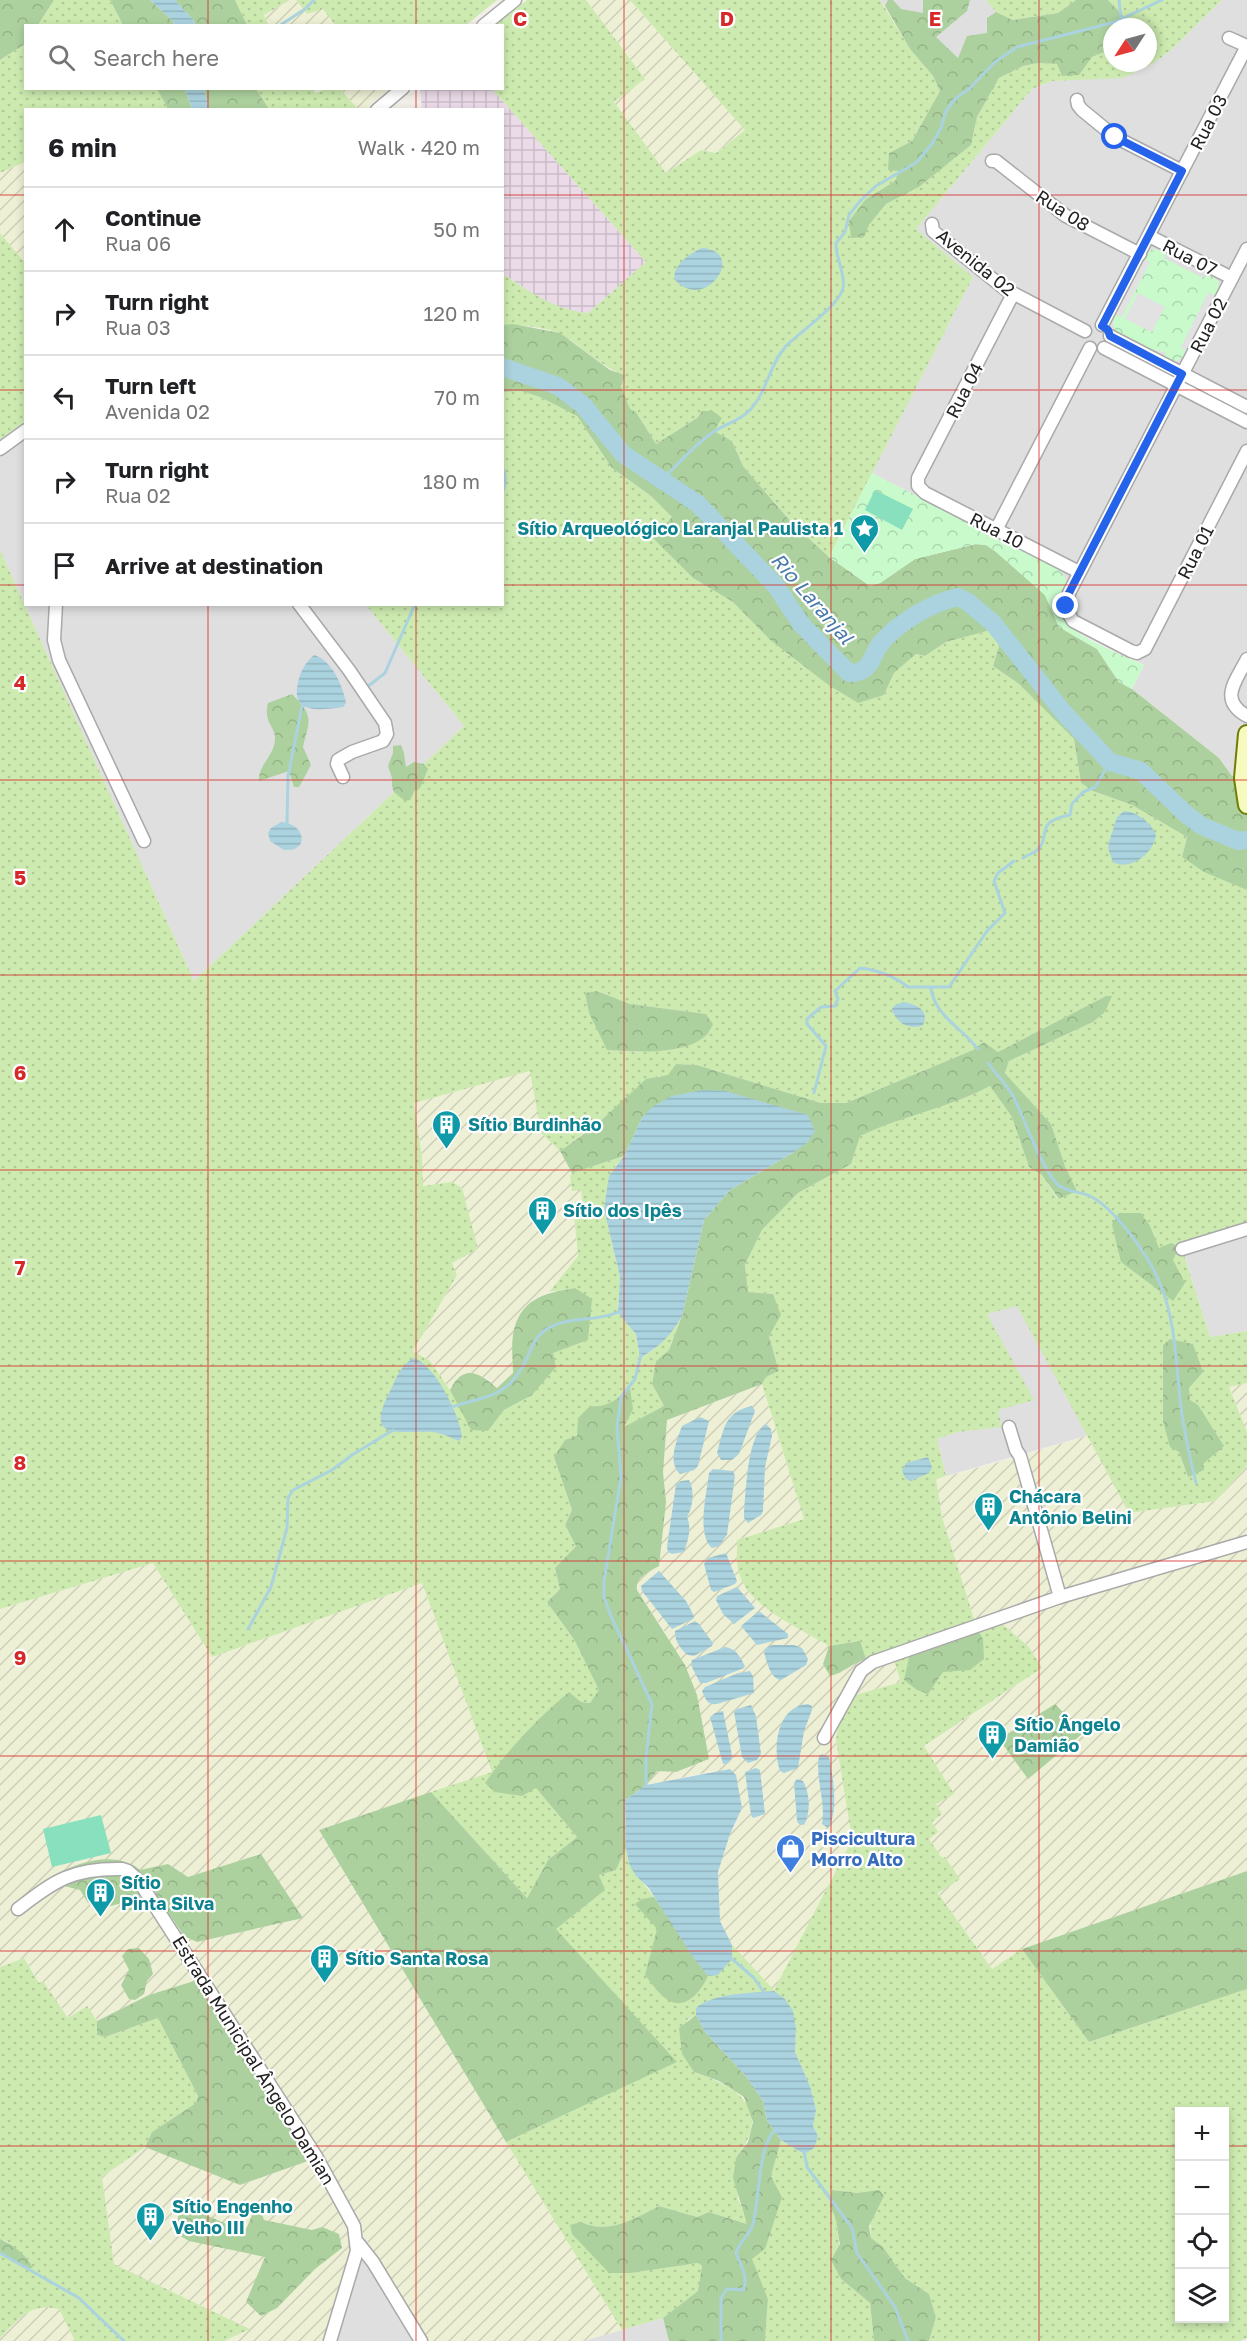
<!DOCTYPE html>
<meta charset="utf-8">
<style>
body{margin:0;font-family:"Golos Text",sans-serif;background:#f6f6f6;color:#202124}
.controls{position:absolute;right:18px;bottom:18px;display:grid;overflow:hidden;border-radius:0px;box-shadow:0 3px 9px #0003}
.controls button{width:54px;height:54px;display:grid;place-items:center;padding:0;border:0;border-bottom:2px solid #e0e0e0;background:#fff;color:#202124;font:30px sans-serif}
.compass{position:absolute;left:1103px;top:18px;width:54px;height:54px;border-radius:50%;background:#fff;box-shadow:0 3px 9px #0003;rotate:234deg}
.stop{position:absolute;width:18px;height:18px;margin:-14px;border:4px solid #2563eb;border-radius:50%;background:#fff}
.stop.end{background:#2563eb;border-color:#fff;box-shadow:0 2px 6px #0008}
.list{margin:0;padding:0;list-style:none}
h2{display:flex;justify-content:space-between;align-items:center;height:78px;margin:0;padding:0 24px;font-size:26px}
h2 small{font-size:20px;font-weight:400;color:#757577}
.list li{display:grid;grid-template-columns:39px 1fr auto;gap:18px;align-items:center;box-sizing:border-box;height:84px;padding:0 24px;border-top:2px solid #e0e0e0}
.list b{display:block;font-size:22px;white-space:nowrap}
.list p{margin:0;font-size:20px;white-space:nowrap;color:#757577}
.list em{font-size:20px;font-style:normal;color:#757577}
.icon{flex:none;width:33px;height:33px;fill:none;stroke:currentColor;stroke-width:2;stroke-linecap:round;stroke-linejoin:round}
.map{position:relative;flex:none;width:1247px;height:2341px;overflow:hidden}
.search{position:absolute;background:#fff;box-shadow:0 3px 9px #0003;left:24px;top:24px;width:480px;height:66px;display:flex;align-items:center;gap:15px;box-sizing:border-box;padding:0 21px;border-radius:0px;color:#757577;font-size:22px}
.panel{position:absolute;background:#fff;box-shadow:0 3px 9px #0003;left:24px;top:108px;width:480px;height:498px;border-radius:0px}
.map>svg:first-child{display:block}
.residential{fill:#e0dfdf}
.industrial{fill:url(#industrial-grid)}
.farmland{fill:url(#farmland-furrows);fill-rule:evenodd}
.grass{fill:url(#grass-dots);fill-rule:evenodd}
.forest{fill:url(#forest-crowns)}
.park{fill:url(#park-crowns)}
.pitch{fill:#88e0be}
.parking{fill:#e2e2e2}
.water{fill:url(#water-rules)}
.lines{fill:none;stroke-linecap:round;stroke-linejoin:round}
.stream{stroke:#aad3df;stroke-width:3}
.river{stroke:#aad3df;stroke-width:18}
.street-casing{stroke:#a9a9a9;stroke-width:15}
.secondary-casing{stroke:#707d05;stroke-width:20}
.street{stroke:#fff;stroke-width:12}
.secondary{stroke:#f7fabf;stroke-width:16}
.route{stroke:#2563eb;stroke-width:8}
.grid{fill:none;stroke:#d62828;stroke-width:1.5;stroke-opacity:0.55}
.labels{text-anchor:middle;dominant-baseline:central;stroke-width:4.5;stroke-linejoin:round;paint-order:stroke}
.street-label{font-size:18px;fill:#222;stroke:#fff}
.culture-label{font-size:18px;font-weight:bold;fill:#0d838f;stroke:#fff;text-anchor:start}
.shop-label{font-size:18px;font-weight:bold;fill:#366cbe;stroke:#fff;text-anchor:start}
.water-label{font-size:20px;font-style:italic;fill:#4a7aab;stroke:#fff}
.grid-label{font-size:20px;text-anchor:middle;font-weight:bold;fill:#d62828;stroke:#fff;stroke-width:4.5;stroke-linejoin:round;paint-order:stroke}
</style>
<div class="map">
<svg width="1247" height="2341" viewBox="0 0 1247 2341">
<defs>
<pattern id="industrial-grid" width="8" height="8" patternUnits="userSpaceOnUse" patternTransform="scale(1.5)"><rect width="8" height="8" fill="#ebdbe8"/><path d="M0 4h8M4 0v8" fill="none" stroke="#c9bcc7"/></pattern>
<pattern id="farmland-furrows" width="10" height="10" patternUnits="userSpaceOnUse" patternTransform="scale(1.5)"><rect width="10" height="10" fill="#eef0d5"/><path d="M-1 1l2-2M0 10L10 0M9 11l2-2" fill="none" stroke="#ccceb7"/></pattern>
<pattern id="grass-dots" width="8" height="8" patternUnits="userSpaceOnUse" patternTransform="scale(1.5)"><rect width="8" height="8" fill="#cdebb0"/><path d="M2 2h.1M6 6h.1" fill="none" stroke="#b0c997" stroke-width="1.8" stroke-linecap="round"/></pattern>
<pattern id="forest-crowns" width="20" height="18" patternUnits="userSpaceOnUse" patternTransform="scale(1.5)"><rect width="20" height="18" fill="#add19e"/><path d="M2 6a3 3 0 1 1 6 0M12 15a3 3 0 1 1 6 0" fill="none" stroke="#95b388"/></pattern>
<pattern id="park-crowns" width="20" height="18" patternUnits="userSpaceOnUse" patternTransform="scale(1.5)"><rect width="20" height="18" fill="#c8facc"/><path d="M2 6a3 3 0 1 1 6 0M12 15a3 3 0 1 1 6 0" fill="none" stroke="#acd6af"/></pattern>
<pattern id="water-rules" width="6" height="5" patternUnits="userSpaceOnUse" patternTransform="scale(1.5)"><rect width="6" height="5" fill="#aad3df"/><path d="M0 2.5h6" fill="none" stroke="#92b5bf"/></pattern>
</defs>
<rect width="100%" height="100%" fill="#f2efe9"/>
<g class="residential">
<path d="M 880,0 L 986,0 L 1006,24 L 941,76 Z"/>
<path d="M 1222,0 L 1247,0 L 1247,776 L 1232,776 L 1219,758 L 1132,689 L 1144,665 L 1068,626 L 1063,620 L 1060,609 L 1067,585 L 1061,570 L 872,473 L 973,277 L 916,229 L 1032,89 L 1052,81 L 1123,77 L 1152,64 L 1169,52 Z"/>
<path d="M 25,436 L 26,604 L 366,605 L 464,726 L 194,981 L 0,550 L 0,455 Z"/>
<path d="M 1247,1225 L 1247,1331 L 1210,1337 L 1181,1244 Z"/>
<path d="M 1017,1305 L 1089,1435 L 946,1476 L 937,1439 L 958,1432 L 1002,1426 L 997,1410 L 987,1314 Z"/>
<path d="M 365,2238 L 426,2341 L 335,2341 Z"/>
<path d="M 663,2318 L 669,2341 L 583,2341 Z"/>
</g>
<path class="industrial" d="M 420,89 L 492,89 L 646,262 L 588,313 L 572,312 L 545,302 L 503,274 L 502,110 L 422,109 Z"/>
<g class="farmland">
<path d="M 290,0 L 296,0 L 307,14 L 322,8 L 336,25 L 269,25 L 264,15 Z"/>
<path d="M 586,0 L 630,0 L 745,130 L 715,153 L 701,150 L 666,174 L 613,102 L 645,79 Z"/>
<path d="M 340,89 L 389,89 L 363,110 L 358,109 Z"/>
<path d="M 25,162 L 25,264 L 0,233 L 0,173 Z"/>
<path d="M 531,1071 L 541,1133 L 560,1151 L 572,1173 L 570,1177 L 581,1190 L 582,1201 L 573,1203 L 578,1256 L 549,1292 L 538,1297 L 513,1336 L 513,1373 L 496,1388 L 486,1377 L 455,1382 L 450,1390 L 430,1361 L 413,1351 L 457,1275 L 452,1263 L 452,1183 L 423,1186 L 422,1157 L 414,1102 Z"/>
<path d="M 1247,1383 L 1247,1432 L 1229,1386 Z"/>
<path d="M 762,1384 L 804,1519 L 737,1540 L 891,1652 L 901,1682 L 855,1695 L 836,1740 L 852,1840 L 774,1991 L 732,1945 L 720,1921 L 718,1872 L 730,1834 L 738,1820 L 714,1771 L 646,1785 L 657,1770 L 676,1772 L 709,1759 L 665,1632 L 637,1590 L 636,1584 L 665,1502 L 663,1472 L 667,1420 Z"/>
<path d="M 1089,1435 L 1129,1513 L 1215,1501 L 1247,1466 L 1247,1536 L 1129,1573 L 1072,1589 L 1067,1588 L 1062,1583 L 1025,1458 L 1030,1453 Z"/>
<path d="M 1017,1457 L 1053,1591 L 1049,1596 L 1009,1608 L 975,1622 L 942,1517 L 936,1479 Z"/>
<path d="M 1247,1548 L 1247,1871 L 1022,1949 L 993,1970 L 938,1892 L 942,1859 L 929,1838 L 936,1804 L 924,1747 L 1042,1668 L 1029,1647 L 1000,1622 Z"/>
<path d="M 153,1563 L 212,1657 L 422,1583 L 492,1773 L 319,1830 L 506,2142 L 622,2330 L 583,2341 L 426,2341 L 365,2238 L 350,2204 L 321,2156 L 149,1995 L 97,2021 L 87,2006 L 69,2018 L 43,1982 L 40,1983 L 24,1958 L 0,1967 L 0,1609 ZM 261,1854 L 303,1918 L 197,1942 L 168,1864 L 188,1877 Z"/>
<path d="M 145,2147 L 240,2185 L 311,2160 L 342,2212 L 349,2227 L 351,2240 L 350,2250 L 323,2341 L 224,2341 L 249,2328 L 114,2264 L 102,2177 Z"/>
<path d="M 47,2306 L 59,2309 L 75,2341 L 0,2341 L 0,2338 L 21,2317 L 32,2310 Z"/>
</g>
<g class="grass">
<path d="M 54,0 L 110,0 L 123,25 L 38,25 Z"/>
<path d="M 235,0 L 290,0 L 264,15 L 269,26 L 247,25 Z"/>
<path d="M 296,0 L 497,0 L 466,25 L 336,26 L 323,9 L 307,14 Z"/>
<path d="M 527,0 L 586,0 L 645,79 L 614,102 L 666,173 L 701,150 L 716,153 L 745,130 L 630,0 L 880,0 L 910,49 L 933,76 L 940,91 L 912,141 L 889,153 L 899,171 L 895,181 L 866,199 L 869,225 L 886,204 L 919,187 L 971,145 L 977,117 L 999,78 L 1023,66 L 1038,63 L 1057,64 L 1092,57 L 1112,49 L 1112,63 L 1148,63 L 1148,27 L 1125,27 L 1123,15 L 1108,0 L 1222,0 L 1169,52 L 1152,64 L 1123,78 L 1052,81 L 1032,89 L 916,229 L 973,277 L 829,557 L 791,522 L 743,466 L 732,441 L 714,431 L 702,411 L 697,418 L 656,444 L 636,412 L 630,410 L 621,387 L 625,375 C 601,367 584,348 562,335 C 551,328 516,324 503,325 L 503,274 C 530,292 555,310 588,313 L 646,262 L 492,89 L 502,88 L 502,26 L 496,25 Z"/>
<path d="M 986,0 L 1076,0 L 1058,13 L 1013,20 L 996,12 Z"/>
<path d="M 25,44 L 26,88 L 157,89 L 168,109 L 26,110 L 25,162 L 0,173 L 0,60 Z"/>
<path d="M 256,89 L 313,89 L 316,93 L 325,89 L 340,89 L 358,109 L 269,109 Z"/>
<path d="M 0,233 L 26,264 L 25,421 L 0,440 Z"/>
<path d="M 521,391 L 540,397 L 577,416 L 612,468 L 651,496 L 672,517 L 693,578 L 733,602 L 770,640 L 827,684 L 884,695 L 894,673 L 916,654 L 925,656 L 946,642 L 991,630 L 999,646 L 993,666 L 1019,684 L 1074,739 L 1081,783 L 1093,791 L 1132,805 L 1187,837 L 1182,857 L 1247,890 L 1247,1225 L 1181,1245 L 1210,1337 L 1247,1331 L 1247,1383 L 1229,1387 L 1247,1432 L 1247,1466 L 1215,1501 L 1129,1513 L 1017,1306 L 987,1314 L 1034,1400 L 998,1410 L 1002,1427 L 958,1432 L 937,1439 L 946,1476 L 936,1479 L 942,1517 L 975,1622 L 866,1659 L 860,1641 L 829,1646 C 801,1629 748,1607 739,1573 C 736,1563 737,1550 737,1540 L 804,1519 L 762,1384 L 766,1377 L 779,1371 L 769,1336 L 773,1294 L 748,1292 L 745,1266 L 762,1230 L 798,1193 L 851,1164 L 859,1136 C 902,1116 949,1108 990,1086 L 1012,1117 L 1029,1167 L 1042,1175 L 1058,1199 L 1077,1191 L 1065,1166 L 1051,1124 L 1005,1073 L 1009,1061 L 1093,1022 L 1105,1012 L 1106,996 L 998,1052 L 984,1043 L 973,1050 L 846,1103 L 821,1103 L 697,1065 L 676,1064 L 668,1076 L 658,1076 L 560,1151 L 541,1133 L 530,1071 L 414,1103 L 422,1157 L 423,1186 L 452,1182 L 462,1188 L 478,1249 L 452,1263 L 457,1275 L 413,1351 L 430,1361 L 450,1390 L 488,1431 L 504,1410 L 532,1395 L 552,1353 L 588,1340 L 575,1288 L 549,1292 L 578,1256 L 573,1203 L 582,1201 L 581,1190 L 572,1191 L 570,1176 L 572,1173 L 624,1156 L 615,1167 L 604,1209 L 620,1277 L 618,1313 L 636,1334 L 640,1358 C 659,1348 671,1335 682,1316 L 669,1350 L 656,1361 L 652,1384 L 664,1406 L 623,1428 L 629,1389 L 612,1403 L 600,1407 L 577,1436 L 554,1457 L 572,1510 L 565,1525 L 576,1546 L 555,1568 L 560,1589 L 547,1602 L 575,1641 L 600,1690 L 590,1703 L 581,1702 L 569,1693 L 536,1788 L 577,1837 L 548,1860 L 527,1898 L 431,1792 L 492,1772 L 422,1583 L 212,1657 L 153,1563 L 0,1609 L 0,550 L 194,981 L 464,726 L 366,605 L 502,604 L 503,392 ZM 597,991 L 630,1004 L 705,1014 L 677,1049 L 634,1052 L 607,1050 L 586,993 ZM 1193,1344 L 1189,1389 L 1188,1477 L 1179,1452 Z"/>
<path d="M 1000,1622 L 1029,1647 L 1042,1668 L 924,1746 L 954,1794 L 936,1804 L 942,1814 L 932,1822 L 938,1832 L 929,1839 L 942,1858 L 945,1857 L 960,1879 L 938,1893 L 992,1969 L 1022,1949 L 1089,2042 L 1247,1989 L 1247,2338 L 1241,2341 L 929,2341 L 936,2317 L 929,2294 L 905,2278 L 883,2247 L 871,2239 L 869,2192 L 858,2193 L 833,2190 C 836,2220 841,2249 841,2279 L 870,2303 L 874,2341 L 765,2341 L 768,2299 L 751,2259 L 782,2197 L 771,2176 L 781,2140 L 804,2154 L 818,2136 L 813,2126 L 816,2110 L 810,2086 L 795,2052 L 796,2030 L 774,1991 L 731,1995 L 696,2008 L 696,2015 L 687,2020 L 694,2072 C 740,2088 773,2110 736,2158 L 738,2199 L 748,2224 L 709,2212 L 697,2217 L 659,2206 C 634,2219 608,2235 580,2222 L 631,2273 L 698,2263 L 702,2266 L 699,2291 L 663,2318 L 622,2330 L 506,2142 L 676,2062 L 555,1929 L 604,1890 L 599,1875 L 616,1870 L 626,1848 L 629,1864 L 654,1897 L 732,1959 L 732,1945 L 774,1990 L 852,1840 L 836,1740 L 838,1726 L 855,1695 L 901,1682 L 893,1658 ZM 1180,2112 L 1224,2112 L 1224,2318 L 1180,2318 Z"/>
<path d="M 24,1958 L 39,1983 L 43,1981 L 68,2018 L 87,2006 L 97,2021 L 97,2035 L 105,2037 L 158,2018 L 198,2096 L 196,2103 L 152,2132 L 145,2147 L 102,2177 L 114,2264 L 250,2329 L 224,2341 L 75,2341 L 59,2309 C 30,2302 19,2319 0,2338 L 0,2254 L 28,2268 L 8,2242 L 0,2239 L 0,1967 Z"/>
</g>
<g class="forest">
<path d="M 0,0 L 54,0 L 38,25 L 26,26 L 25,44 L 0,60 Z"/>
<path d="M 110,0 L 150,0 L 173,21 L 174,25 L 123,25 Z"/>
<path d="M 175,0 L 235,0 L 247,25 L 195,25 L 194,21 Z"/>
<path d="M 888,0 L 893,0 L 901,9 L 923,13 L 923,0 L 970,0 L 967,11 L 936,37 L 958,58 L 967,36 L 987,33 L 987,18 L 996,12 L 1013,20 L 1058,13 L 1076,0 L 1108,0 L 1123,15 L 1125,27 L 1112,27 L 1112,49 L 1092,57 L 1079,75 L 1062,76 L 1057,64 L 1038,63 L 1023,66 L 999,78 L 977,117 L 971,145 L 919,187 L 886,204 L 869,225 L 864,237 L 851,238 L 849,221 L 866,199 L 895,181 L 899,171 L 888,170 L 889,153 L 912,141 L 940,91 L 933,76 L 910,49 L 885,6 Z"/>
<path d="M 157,89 L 185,89 L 192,109 L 168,109 Z"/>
<path d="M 204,89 L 256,89 L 269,109 L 209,109 Z"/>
<path d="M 513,324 L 560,333 L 610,370 L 625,375 L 621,387 L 630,409 L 636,412 L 656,444 L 697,418 L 702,411 L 713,411 L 722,418 L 714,431 L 732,441 L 743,466 L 791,522 L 829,557 L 870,586 L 880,583 L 915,559 L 976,544 L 986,545 L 995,551 L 1045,595 L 1059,627 L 1097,649 L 1119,682 L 1132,689 L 1219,758 L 1232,776 L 1247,776 L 1247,890 L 1204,872 L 1182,857 L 1187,837 L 1132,805 L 1093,791 L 1081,783 L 1074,739 L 1019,684 L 993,666 L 999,646 L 991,630 L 946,642 L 925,656 L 916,654 L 894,673 L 884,695 L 858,703 L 827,684 L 770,640 L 733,602 L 693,578 L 653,538 L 672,517 L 651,496 L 612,468 L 577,416 L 540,397 L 521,391 L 503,392 L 502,325 Z"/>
<path d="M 292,694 C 314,717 310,718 303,747 L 311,765 L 299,787 L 294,787 L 289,771 L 259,781 C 258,765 274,756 275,740 C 276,726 263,724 268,703 Z"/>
<path d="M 401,745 L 404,753 L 406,767 L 414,762 L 424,764 L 428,769 L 420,788 L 415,790 L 410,800 L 405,801 L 394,792 L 392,786 L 392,778 L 388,766 L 393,753 L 393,746 Z"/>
<path d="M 597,991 L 630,1004 L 706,1014 L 713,1025 C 710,1029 708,1035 704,1037 C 683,1055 633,1052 607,1050 L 589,1013 L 585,993 Z"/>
<path d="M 1106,996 L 1112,996 L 1105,1012 L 1093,1022 L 1009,1061 L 1005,1073 L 1051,1124 L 1065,1166 L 1077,1191 L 1059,1199 L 1042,1175 L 1029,1167 L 1012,1117 L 990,1086 C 949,1108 902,1116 860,1136 L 851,1164 L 798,1193 L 762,1230 L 745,1265 L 748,1292 L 773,1294 L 781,1315 L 769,1336 L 779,1371 L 766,1377 L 762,1384 L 667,1420 L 663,1472 L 666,1502 L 659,1566 C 649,1572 635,1577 637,1590 L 685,1665 L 697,1695 L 709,1759 L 676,1772 L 657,1771 L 646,1785 L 625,1800 L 626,1848 L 616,1870 L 599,1875 L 605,1890 L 556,1929 L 677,2062 L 506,2142 L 319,1830 L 431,1792 L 527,1898 L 548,1860 L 577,1837 L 536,1788 L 522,1796 L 495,1792 L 485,1783 C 509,1748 537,1719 569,1692 L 581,1702 L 590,1703 L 599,1690 L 575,1641 L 547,1602 L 560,1589 L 555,1568 L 576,1546 L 565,1525 L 572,1510 L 554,1457 L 565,1440 L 577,1436 L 578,1418 L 590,1406 C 608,1408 617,1399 630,1388 L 633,1409 L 624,1427 L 664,1406 L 652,1384 L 656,1361 L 669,1350 L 682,1316 L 704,1220 L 730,1190 L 794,1152 L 642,1118 L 624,1156 L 572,1173 L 560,1151 L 596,1125 L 646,1079 L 668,1075 L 676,1064 L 697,1065 L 821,1103 L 846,1103 L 973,1050 L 984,1042 L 998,1052 Z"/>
<path d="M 1119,1213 L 1141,1213 L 1150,1226 L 1159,1248 L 1171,1243 L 1177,1246 L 1178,1249 L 1173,1260 L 1185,1283 L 1173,1301 L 1121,1262 L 1112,1225 Z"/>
<path d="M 575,1288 L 592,1299 L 588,1340 L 553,1353 L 556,1367 L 532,1395 L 504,1410 L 488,1431 L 471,1430 L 450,1390 C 464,1363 479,1373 497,1388 L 513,1373 C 513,1361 511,1347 513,1335 C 519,1299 544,1293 575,1288 Z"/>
<path d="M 1170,1339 L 1193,1344 L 1203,1372 L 1189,1388 L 1190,1400 L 1198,1405 L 1224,1446 L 1203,1464 L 1204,1470 L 1188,1477 L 1179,1452 L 1170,1447 L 1163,1421 L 1163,1345 Z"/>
<path d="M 978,1630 L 983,1639 L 984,1659 L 970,1670 L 943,1672 L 928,1694 L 917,1690 L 904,1680 L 910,1653 Z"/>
<path d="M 860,1641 L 866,1659 C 852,1663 844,1673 830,1676 L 823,1664 L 829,1646 Z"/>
<path d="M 1055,1704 L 1066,1715 L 1088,1729 L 1028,1779 L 999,1739 Z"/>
<path d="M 261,1854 L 303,1918 L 197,1942 L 184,1936 L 151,1887 L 141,1894 L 140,1904 L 130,1911 L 125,1902 L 111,1906 L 88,1903 L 80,1890 L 64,1886 L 57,1875 C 80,1860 118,1851 140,1870 L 168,1864 L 188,1877 Z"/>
<path d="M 1247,1871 L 1247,1989 L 1089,2042 L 1022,1949 Z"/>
<path d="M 654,1897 L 708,1976 C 701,1991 686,2011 668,2000 C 659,1995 651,1982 645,1975 L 657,1929 L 635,1904 L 642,1899 Z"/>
<path d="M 139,1948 L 149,1959 L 153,1974 L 147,1981 L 144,1994 L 135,2000 L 129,1999 L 121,1985 L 129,1970 L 122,1956 L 128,1949 Z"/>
<path d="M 197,1980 L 311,2160 L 240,2185 L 145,2147 L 152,2132 L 196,2103 L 198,2096 L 158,2018 L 105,2037 L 97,2035 L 97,2021 L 149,1995 Z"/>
<path d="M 696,2015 L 705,2032 L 745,2075 L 763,2101 L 767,2120 L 781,2140 L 771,2176 L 782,2197 L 765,2249 L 752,2259 L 768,2299 L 765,2341 L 669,2341 L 663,2318 L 698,2291 L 702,2266 L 698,2263 L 631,2273 L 609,2273 L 572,2234 L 570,2225 L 581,2222 C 608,2235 634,2219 659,2206 L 697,2217 L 709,2212 L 747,2224 L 733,2178 L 736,2158 L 748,2142 L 753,2122 L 744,2097 L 719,2081 L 694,2072 L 682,2054 L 679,2028 Z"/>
<path d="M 832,2190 L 858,2193 L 879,2190 L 884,2196 L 869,2226 L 871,2238 L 883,2247 L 905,2278 L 929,2294 L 936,2317 L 929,2341 L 874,2341 L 870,2303 L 841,2279 L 831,2260 L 840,2244 C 837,2232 838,2217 830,2207 Z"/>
<path d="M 194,2210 L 245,2232 L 252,2215 L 262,2214 L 264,2220 L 312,2230 L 322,2227 L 339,2234 L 342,2248 L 315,2269 L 277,2308 L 261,2316 L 246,2302 L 265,2257 L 189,2241 L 177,2234 L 178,2216 Z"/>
<path d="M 0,2239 C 14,2245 26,2255 33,2268 L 29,2268 L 0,2254 Z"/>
</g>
<g class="park">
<path d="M 1154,249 L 1167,252 L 1164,258 L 1203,278 L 1207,272 L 1219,282 L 1218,290 L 1215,296 L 1208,293 L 1181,347 L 1187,351 C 1182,361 1173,364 1163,359 L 1166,353 C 1148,347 1103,341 1115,314 L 1121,317 L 1149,262 L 1143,259 L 1145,254 Z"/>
<path d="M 872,473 L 1061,570 L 1067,582 C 1064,592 1058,603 1061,614 C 1066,634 1125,656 1144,665 L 1132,689 L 1119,682 L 1097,649 L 1059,627 L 1045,595 L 995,551 L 986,545 L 975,544 L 915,559 L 880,583 L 870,586 L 829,557 Z"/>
</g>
<g class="pitch">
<path d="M 875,490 L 913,509 L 902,530 L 865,510 Z"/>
<path d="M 101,1815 L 111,1853 L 52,1867 L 43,1829 Z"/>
</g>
<g class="parking">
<path d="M 1143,259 L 1150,262 L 1122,317 L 1115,314 Z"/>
<path d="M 1209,292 L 1215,296 L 1187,351 L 1181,348 Z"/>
<path d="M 1138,293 L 1165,307 L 1152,332 L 1125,319 Z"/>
</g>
<g class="water">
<path d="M 150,0 L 175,0 L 194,21 L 195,25 L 174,25 L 173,21 Z"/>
<path d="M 185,89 L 204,89 L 209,109 L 192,109 Z"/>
<path d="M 702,248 C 742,251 715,297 689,289 C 657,279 685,255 702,248 Z"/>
<path d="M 314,655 C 332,660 343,686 346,703 L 343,707 C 322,710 290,715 298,683 C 300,672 305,663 314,655 Z"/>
<path d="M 1124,811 C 1138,812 1151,823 1156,835 C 1154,852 1131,872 1113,862 L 1108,848 L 1109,842 L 1117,817 Z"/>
<path d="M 281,822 C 305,823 311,852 284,850 L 270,841 L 268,833 L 271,828 Z"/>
<path d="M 903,1002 C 916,1004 930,1010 923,1025 C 910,1031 895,1022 892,1009 L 894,1006 Z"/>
<path d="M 703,1090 L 725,1091 L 808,1115 L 815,1131 L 808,1142 L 794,1152 L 730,1190 L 704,1220 L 682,1316 C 671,1336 659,1347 640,1358 L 636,1334 L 618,1313 L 620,1277 L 604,1209 L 609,1176 L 624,1156 L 642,1118 L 652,1107 L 672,1096 Z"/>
<path d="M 414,1358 C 435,1365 460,1415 462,1437 L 459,1441 C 451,1438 442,1433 433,1432 C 400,1430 363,1443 390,1391 C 396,1379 401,1364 414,1358 Z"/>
<path d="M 752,1406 L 755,1411 L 739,1454 L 732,1460 L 721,1460 L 717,1453 C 724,1429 724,1412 752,1406 Z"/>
<path d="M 700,1417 L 709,1421 L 698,1466 L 694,1470 L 680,1474 C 667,1462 677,1440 682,1426 Z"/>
<path d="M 766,1424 L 771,1429 L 772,1436 L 765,1467 L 763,1511 L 761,1515 L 748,1523 L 744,1518 L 744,1512 C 746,1491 747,1435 766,1424 Z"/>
<path d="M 928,1457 L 932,1467 L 929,1473 L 911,1481 L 906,1479 L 902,1471 L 906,1463 Z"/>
<path d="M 713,1469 L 733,1471 L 735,1476 L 727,1535 L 719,1546 L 712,1548 C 696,1534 707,1493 709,1473 Z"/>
<path d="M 689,1480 C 695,1490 693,1507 687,1517 C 692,1528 688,1541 684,1552 L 672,1554 L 668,1552 L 667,1547 L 676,1484 L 681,1481 Z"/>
<path d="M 726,1553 L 737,1581 L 735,1584 L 714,1592 L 711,1590 L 704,1564 L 708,1558 Z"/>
<path d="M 659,1571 L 686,1601 L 694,1616 L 693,1619 L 672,1629 L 642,1591 L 641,1586 Z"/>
<path d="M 737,1587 L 755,1608 L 734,1624 L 723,1614 L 716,1600 L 717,1596 Z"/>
<path d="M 759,1611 L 788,1634 L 788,1638 L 757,1645 L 741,1626 Z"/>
<path d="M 695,1621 L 699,1624 L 713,1643 L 712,1646 L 694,1656 L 688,1655 C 681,1650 674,1640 675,1631 Z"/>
<path d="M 772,1645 L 794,1645 L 802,1648 L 808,1659 L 806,1665 L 781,1680 C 770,1678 768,1664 764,1653 L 766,1648 Z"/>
<path d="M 725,1647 C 736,1648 740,1657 745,1666 L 744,1668 L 706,1683 L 700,1683 L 691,1665 L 692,1660 Z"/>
<path d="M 750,1671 L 753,1676 L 754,1693 L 717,1704 C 707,1705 706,1700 702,1691 L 705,1687 L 738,1673 Z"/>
<path d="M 808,1704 L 812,1706 L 812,1710 L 804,1731 L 798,1768 L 784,1773 L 780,1771 C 772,1747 777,1706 808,1704 Z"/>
<path d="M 751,1705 L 756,1716 L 761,1754 L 757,1760 L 748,1763 L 742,1757 L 734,1712 L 737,1709 Z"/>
<path d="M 723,1711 L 732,1755 C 731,1761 729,1764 723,1764 L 710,1717 L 715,1713 Z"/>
<path d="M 822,1754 L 829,1757 C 833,1775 839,1813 828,1828 L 822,1824 C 826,1801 815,1779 819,1756 Z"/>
<path d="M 756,1768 L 760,1770 L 765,1814 L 753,1818 L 751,1815 L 745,1772 Z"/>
<path d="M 730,1769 L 736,1775 L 742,1808 L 730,1834 L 718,1872 L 720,1921 L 732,1945 L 732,1959 L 718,1975 L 708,1976 L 693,1957 L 648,1887 L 636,1876 L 629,1864 L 626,1848 L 625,1800 L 646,1785 Z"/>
<path d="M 797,1779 L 803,1781 C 810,1793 811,1813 804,1825 L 799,1824 L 797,1821 L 794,1783 Z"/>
<path d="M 774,1991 L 785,1999 L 793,2011 L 796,2029 L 795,2052 L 810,2086 L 816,2110 L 813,2126 L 818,2136 L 814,2148 L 804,2154 L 781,2140 L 767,2120 L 763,2101 L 745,2075 L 705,2032 L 696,2015 L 696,2008 C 713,1993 751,1993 774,1991 Z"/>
</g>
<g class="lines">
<g class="stream">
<path d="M 1119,0 L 1121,19"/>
<path d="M 279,26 L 305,9 L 314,0"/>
<path d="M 502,467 C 507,476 506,484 502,493"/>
<path d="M 661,481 C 678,464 695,444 715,431 C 727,423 740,421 750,410 C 767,392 769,365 786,346 C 801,331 839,306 843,288 C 846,273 835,258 836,243 L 845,232 L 849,215 L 861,200 L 876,186 L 917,162 L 932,144 L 941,128 L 946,111 L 956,98 L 969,89 L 995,62 L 1017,47 L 1115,22 L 1162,0"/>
<path d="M 367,687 L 385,673 L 415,604"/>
<path d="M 287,823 L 288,776 L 302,706 L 306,705"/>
<path d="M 1023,858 C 1027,855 1032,854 1036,851 C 1053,837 1032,822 1070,815 L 1072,804 L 1083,792 L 1095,787 L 1110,762"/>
<path d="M 931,988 C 934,1015 962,1028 978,1049"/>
<path d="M 988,1063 C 996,1075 1010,1087 1015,1100 C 1025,1121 1042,1169 1058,1185 C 1068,1193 1082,1191 1092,1197 C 1117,1211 1151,1259 1161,1286 C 1176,1323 1176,1367 1181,1407 C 1184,1432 1190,1458 1196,1483"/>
<path d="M 814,1093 L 826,1046 L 807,1024 L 807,1019 L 821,1007 L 835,1006 L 838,999 L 835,991 L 860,968 C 877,970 894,976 908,987 L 949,987 L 987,931 L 1005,913 L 994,881 L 998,873 L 1014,861"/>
<path d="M 641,1355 L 635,1379 L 621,1397 L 617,1428 L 621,1477 L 604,1581 L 604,1597 L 611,1616 L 652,1704 L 646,1759 L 646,1786"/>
<path d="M 449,1408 C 481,1396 503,1401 523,1366 C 530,1354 532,1340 544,1331 C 565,1315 597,1323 620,1311"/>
<path d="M 248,1629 L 271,1587 L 287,1528 L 288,1498 L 293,1490 L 332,1470 L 352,1455 L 393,1430"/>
<path d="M 731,1958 L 754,1978 L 765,1994"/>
<path d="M 804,2151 L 807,2167 L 852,2228 L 857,2253 L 895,2307 L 908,2341"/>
<path d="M 0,2253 L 79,2298 L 124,2341"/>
<path d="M 721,2341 L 721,2298 L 727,2289 L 743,2290 C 749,2278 741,2265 736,2253 C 740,2241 750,2234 753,2224 C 760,2198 757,2148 776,2128"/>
</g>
<path class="river" d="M 502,367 L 558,386 L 583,405 L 623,454 L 698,504 L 776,586 L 801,624 L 849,673 C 854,673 858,673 863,670 C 872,665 874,651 881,643 C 899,622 931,603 958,597 L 968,602 L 993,623 L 1064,713 L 1110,762 L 1141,771 L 1187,815 L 1202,826 L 1238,841 L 1247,840"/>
<defs>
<g id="street">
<path d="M 483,26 L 515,0"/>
<path d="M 1229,38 L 1247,46"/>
<path d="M 1077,100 L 1078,105 L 1082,110 L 1115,137 L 1182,171"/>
<path d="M 377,110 L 403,88"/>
<path d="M 992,161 L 996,161 L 1066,216 L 1140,254"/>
<path d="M 932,224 L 933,231 L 1005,289 L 1085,331"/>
<path d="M 1149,236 L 1232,278"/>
<path d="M 1247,249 L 1069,593 L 1067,611 L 1073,621 L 1131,651 L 1137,653 L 1145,649 L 1247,451"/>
<path d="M 1013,294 L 918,478 L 918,486 L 925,493 L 1079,572"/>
<path d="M 1102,325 L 1247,46"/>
<path d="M 1110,336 L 1247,407"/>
<path d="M 1104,348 L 1247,422"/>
<path d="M 0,449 L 26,430"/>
<path d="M 996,530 L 1090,348"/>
<path d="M 56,604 L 54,640 L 59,660 L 144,841"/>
<path d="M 299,604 L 349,670 L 385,723 L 387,734 L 383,741 L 352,752 L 338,760 L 337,764 L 343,777"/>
<path d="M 1247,659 C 1236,681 1218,700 1247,716"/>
<path d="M 1182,1249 L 1247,1229"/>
<path d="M 1009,1427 L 1016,1450 L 1020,1456 L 1060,1597"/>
<path d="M 824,1738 L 861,1671 L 873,1662 L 1060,1597 L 1247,1542"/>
<path d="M 18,1909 C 55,1880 73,1868 122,1869 L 128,1871 L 139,1881 L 317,2158 L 354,2226 L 357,2251 L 330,2341"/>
<path d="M 358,2243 L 373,2262 L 421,2341"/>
</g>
<path id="secondary" d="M 1247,734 L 1243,778 L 1247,805"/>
</defs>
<use href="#street" class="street-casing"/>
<use href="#secondary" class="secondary-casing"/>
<use href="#street" class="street"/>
<use href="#secondary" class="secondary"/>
</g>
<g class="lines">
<path class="route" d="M 1066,606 L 1069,593 L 1182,374 L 1110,336 L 1108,330 L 1102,326 L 1182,171 L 1115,137"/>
</g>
<path class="grid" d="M 208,0 L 208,26M 416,0 L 416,26M 624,0 L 624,2341M 831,0 L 831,2341M 1039,0 L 1039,2341M 208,88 L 208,110M 416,88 L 416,110M 0,195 L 26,195M 502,195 L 1247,195M 0,390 L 26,390M 502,390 L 1247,390M 0,585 L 26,585M 502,585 L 1247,585M 208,604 L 208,2341M 416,604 L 416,2341M 0,780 L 1247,780M 0,975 L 1247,975M 0,1170 L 1247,1170M 0,1366 L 1247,1366M 0,1561 L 1247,1561M 0,1756 L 1247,1756M 0,1951 L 1247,1951M 0,2146 L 1180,2146M 1224,2146 L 1247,2146"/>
<defs>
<symbol id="sight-pin" viewBox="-11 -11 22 30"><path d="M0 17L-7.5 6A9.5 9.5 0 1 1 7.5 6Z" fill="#0f9aa8" stroke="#fff"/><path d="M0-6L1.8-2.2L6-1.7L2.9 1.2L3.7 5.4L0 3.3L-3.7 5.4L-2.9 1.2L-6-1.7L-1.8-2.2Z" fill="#fff"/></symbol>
<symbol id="building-pin" viewBox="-11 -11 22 30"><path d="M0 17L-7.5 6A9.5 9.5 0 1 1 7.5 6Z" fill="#0f9aa8" stroke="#fff"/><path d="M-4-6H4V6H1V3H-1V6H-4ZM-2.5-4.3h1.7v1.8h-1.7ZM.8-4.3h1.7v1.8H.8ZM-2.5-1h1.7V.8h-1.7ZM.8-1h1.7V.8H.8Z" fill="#fff"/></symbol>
<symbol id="shop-pin" viewBox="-11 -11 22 30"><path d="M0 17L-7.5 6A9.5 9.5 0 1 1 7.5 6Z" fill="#3f7fe0" stroke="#fff"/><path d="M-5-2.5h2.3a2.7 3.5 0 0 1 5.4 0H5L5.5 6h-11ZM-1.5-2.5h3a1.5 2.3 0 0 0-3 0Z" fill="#fff"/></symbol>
</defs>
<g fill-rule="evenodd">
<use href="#sight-pin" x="848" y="512" width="33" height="45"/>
<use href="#building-pin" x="430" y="1108" width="33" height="45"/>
<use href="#building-pin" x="526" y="1194" width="33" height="45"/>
<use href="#building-pin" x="972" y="1490" width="33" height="45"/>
<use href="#building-pin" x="976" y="1718" width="33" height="45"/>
<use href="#shop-pin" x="774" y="1832" width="33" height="45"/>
<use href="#building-pin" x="84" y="1876" width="33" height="45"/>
<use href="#building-pin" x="308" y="1942" width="33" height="45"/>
<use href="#building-pin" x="134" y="2200" width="33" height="45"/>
</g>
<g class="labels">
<g class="street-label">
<text transform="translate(1208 122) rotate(-63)">Rua 03</text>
<text transform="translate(1063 210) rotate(33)">Rua 08</text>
<text transform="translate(1190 257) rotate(27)">Rua 07</text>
<text transform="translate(976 262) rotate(39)">Avenida 02</text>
<text transform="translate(1208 325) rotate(-63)">Rua 02</text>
<text transform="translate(964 390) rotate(-63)">Rua 04</text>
<text transform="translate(997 530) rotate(27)">Rua 10</text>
<text transform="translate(1195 552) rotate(-63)">Rua 01</text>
<text transform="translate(254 2060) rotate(58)">Estrada Municipal Ângelo Damian</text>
</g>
<g class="culture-label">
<text x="843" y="528" text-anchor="end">Sítio Arqueológico Laranjal Paulista 1</text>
<text x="468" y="1124">Sítio Burdinhão</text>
<text x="563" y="1210">Sítio dos Ipês</text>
<text x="1009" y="1496">Chácara<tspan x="1009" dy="21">Antônio Belini</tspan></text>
<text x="1014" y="1724">Sítio Ângelo<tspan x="1014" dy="21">Damião</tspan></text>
<text x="121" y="1882">Sítio<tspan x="121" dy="21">Pinta Silva</tspan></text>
<text x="345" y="1958">Sítio Santa Rosa</text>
<text x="172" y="2206">Sítio Engenho<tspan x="172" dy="21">Velho III</tspan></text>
</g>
<g class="shop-label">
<text x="811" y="1838">Piscicultura<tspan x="811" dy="21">Morro Alto</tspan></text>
</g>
<g class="water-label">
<text transform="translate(813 598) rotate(49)">Rio Laranjal</text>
</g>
</g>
<g class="grid-label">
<text x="520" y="26">C</text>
<text x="727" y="26">D</text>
<text x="935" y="26">E</text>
<text x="20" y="690">4</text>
<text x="20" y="885">5</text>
<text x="20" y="1080">6</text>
<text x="20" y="1275">7</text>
<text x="20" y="1470">8</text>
<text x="20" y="1665">9</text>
</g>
</svg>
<div class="controls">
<button>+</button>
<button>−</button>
<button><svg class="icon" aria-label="locate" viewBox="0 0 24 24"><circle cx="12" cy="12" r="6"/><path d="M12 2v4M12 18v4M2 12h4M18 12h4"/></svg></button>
<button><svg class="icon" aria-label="layers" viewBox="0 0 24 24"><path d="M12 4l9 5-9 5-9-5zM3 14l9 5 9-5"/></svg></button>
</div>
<svg class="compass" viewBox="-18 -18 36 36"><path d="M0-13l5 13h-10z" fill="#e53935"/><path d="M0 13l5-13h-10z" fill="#757577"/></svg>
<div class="stop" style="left:1115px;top:137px"></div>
<div class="stop end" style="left:1066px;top:606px"></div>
<div class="search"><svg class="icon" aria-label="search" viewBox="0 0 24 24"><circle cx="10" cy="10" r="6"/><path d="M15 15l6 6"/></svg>Search here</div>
<section class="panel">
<h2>6 min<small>Walk · 420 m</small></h2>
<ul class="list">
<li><svg class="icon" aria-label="ahead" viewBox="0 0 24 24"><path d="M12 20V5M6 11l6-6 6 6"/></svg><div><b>Continue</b><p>Rua 06</p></div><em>50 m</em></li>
<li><svg class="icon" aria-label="right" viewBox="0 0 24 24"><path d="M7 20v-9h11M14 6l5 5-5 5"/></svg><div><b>Turn right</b><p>Rua 03</p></div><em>120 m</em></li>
<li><svg class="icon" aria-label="left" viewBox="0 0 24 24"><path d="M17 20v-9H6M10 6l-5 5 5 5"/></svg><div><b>Turn left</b><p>Avenida 02</p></div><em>70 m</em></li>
<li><svg class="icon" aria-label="right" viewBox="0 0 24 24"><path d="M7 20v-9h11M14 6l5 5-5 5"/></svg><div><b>Turn right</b><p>Rua 02</p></div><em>180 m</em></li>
<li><svg class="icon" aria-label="arrive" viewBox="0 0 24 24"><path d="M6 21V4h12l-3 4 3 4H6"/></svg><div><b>Arrive at destination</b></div></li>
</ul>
</section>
</div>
